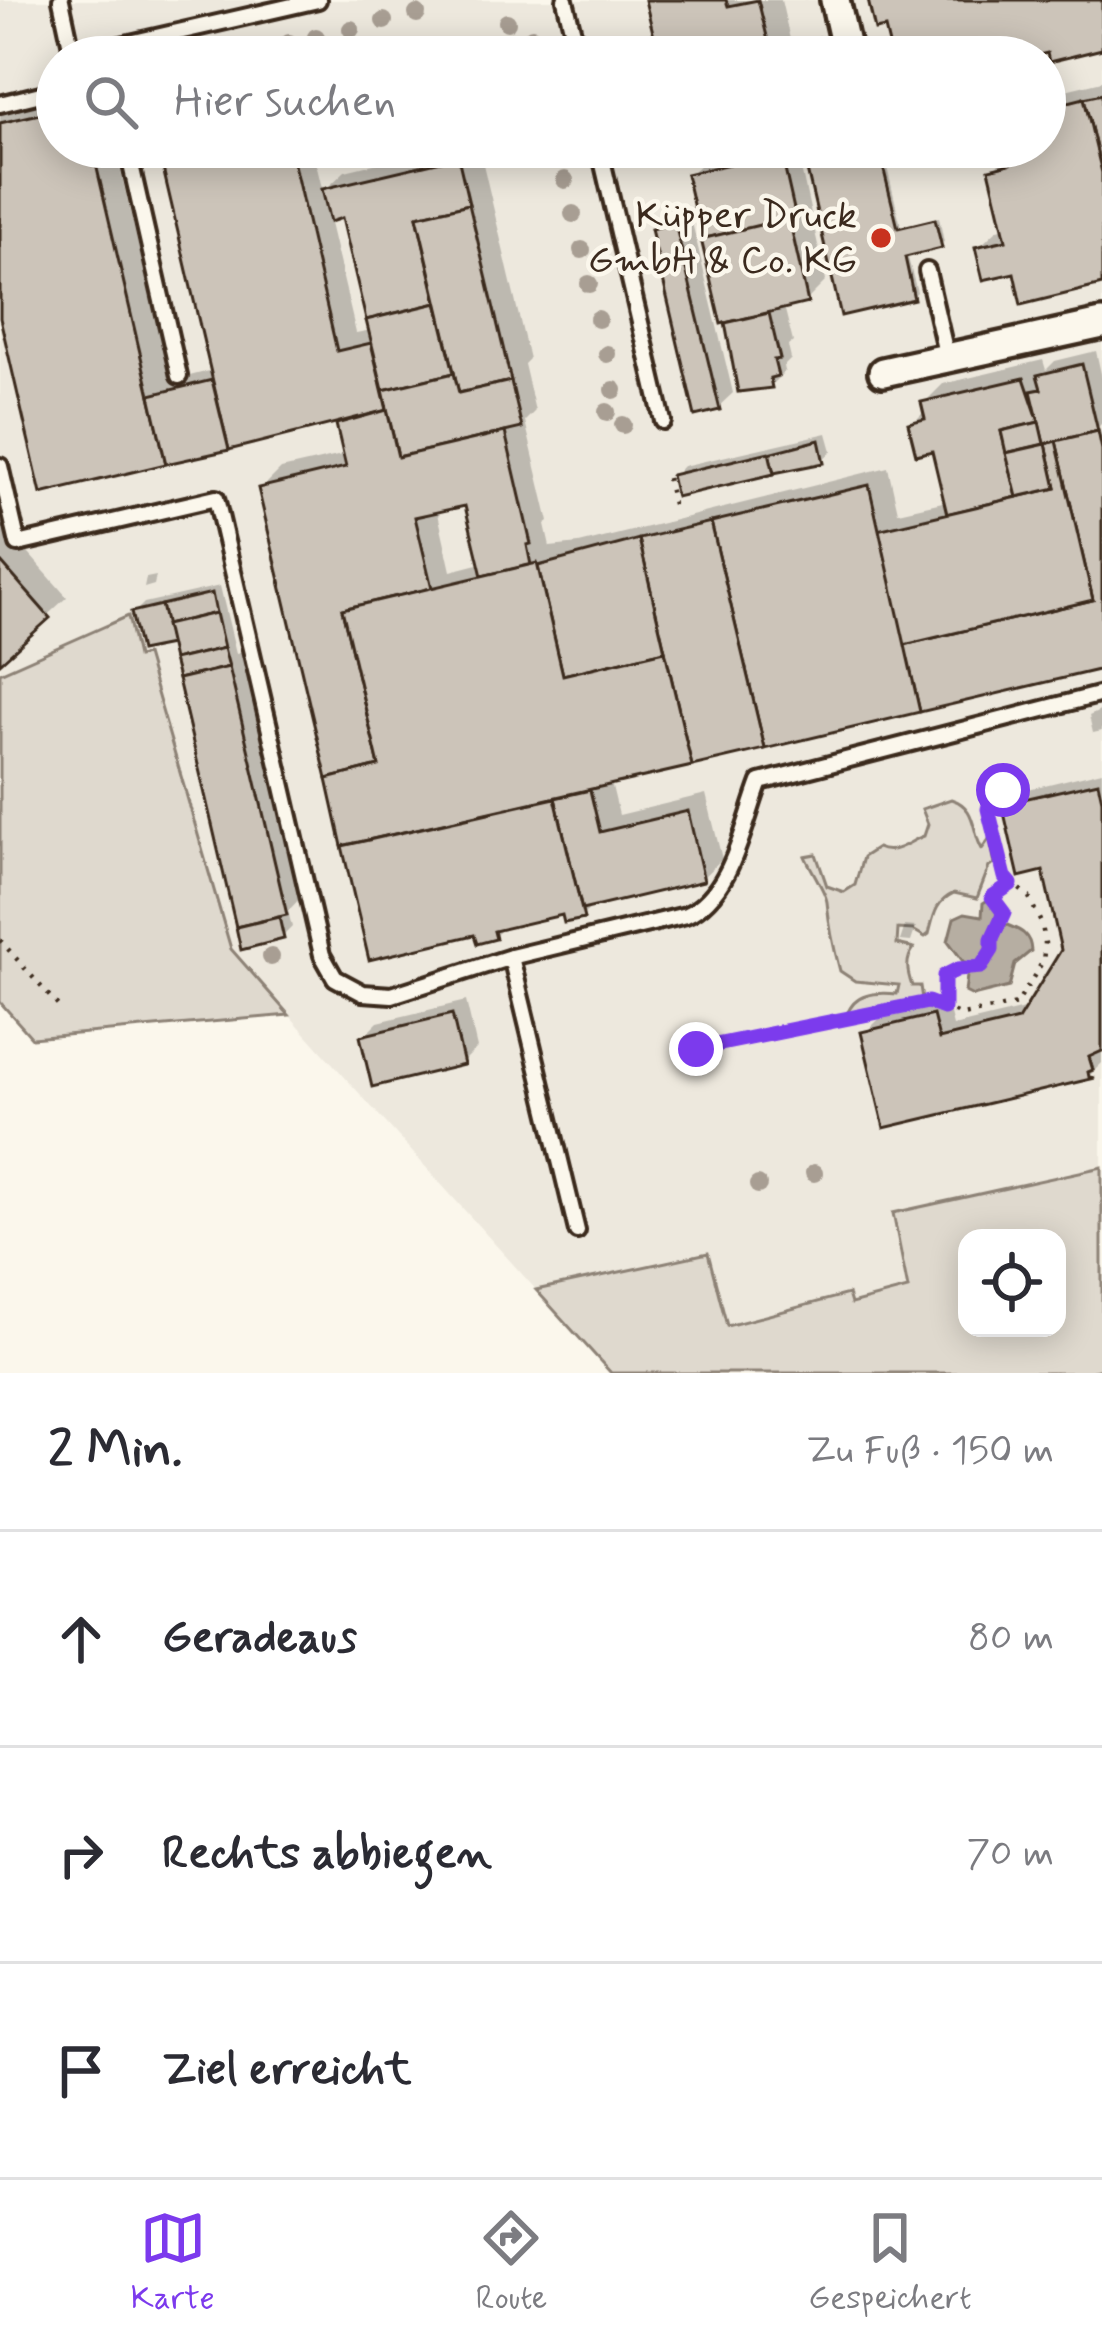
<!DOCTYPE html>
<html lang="de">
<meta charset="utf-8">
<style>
body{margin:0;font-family:Mynerve,sans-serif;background:#f7f7f7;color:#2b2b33}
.controls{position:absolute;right:36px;bottom:36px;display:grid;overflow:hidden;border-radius:24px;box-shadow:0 6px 30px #0003}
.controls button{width:108px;height:108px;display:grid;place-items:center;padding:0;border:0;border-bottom:3px solid #e1e1e2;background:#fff;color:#2b2b33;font:60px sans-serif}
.stop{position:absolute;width:36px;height:36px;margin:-27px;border:9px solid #7c3aed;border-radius:50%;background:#fff}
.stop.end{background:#7c3aed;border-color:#fff;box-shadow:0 3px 12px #0008}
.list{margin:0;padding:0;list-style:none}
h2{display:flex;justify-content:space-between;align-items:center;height:156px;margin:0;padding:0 48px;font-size:51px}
h2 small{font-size:39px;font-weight:400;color:#7c7c81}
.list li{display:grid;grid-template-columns:78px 1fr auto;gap:36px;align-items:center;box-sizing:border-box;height:216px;padding:0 48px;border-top:3px solid #e1e1e2}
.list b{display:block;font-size:45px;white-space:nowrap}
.list em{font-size:39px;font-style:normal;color:#7c7c81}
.icon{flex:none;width:66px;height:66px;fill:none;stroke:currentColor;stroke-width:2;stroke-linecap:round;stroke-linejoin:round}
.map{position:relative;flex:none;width:1102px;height:1373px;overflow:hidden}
.search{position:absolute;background:#fff;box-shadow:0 6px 30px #0003;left:36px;right:36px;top:36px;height:132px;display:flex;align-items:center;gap:30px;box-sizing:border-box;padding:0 42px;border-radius:66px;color:#7c7c81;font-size:45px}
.sheet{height:804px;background:#fff}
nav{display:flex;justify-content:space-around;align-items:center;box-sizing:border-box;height:168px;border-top:3px solid #e1e1e2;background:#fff;font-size:33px;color:#7c7c81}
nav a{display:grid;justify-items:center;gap:6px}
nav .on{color:#7c3aed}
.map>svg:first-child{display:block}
.built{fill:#ede8dd;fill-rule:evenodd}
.green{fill:#dfd9ce;stroke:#8d8276;stroke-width:3;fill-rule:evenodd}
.water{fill:#b6aea2;stroke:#85796d;stroke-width:3}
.shadow{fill:#0003;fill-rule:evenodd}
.building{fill:#ccc4b9;stroke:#3b2a1e;stroke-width:3}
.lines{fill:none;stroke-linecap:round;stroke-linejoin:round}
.lane-casing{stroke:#3b2a1e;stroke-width:22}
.street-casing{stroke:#3b2a1e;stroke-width:36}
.path{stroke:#3b2a1e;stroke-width:4.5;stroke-dasharray:3 9;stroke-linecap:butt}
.lane{stroke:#fbf7ec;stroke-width:14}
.street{stroke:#fbf7ec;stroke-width:27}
.tree{fill:#a89e93}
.route{stroke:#7c3aed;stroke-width:15}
.poi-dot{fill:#c8321e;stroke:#fbf7ec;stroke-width:4.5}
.labels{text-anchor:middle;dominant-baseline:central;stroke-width:9;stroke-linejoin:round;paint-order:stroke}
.poi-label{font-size:39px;fill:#3b2a1e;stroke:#fbf7ec;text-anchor:end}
</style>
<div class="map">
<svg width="1102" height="1373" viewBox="0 0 1102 1373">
<rect width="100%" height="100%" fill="#fbf7ec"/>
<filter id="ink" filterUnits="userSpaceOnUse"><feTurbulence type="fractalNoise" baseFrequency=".00833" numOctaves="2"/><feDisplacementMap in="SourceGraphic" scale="24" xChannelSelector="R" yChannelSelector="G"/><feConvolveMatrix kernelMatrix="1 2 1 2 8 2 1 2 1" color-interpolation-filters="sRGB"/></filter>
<g filter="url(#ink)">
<path class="built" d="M 0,0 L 1102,0 L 1102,1373 L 611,1373 L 289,1015 L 0,685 ZM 57,57 L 1045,57 L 1045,147 L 57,147 ZM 967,1238 L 1057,1238 L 1057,1328 L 967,1328 Z"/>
<g class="green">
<path d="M 128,616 L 137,657 L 146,655 L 231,949 L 289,1015 L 32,1038 L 0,1002 L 0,673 Z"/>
<path d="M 951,799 C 977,807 971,830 982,849 L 990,838 L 995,864 L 989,867 L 977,898 L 954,893 C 935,902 934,915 929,934 L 925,937 L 913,930 L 898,929 L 897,944 L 914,948 C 905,960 907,972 912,986 L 920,986 L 922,999 L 847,1015 C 854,993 876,992 897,994 L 899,985 L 855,981 L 840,971 C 834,949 829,924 827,902 C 826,892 810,868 805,856 L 816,854 L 827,886 L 844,892 L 855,885 L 863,857 L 877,848 C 895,856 907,842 924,836 L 928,824 L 922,809 Z"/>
<path d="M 1102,1167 L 1102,1369 L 1085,1373 L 611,1373 L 536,1290 L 708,1253 L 727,1326 L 848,1294 L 851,1304 L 908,1289 L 893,1213 ZM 967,1238 L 1057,1238 L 1057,1328 L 967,1328 Z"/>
</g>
<path class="water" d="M 991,898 L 996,901 L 998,921 C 1013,929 1030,929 1031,951 L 1015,964 L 1009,987 L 973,996 L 965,992 L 968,968 L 948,941 L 954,918 L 965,913 L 982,916 L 983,903 Z"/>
<g class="shadow">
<path d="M 649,0 L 781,0 L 792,48 L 812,43 L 819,35 L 824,38 L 827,55 L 834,57 L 662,57 Z"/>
<path d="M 1102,81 L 1102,282 L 1016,269 L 978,248 L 998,229 L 1006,227 L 993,170 L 1010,152 L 1009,147 L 1045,147 L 1045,95 Z"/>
<path d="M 57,97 L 57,147 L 115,147 L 170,381 L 213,370 L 161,147 L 312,147 L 323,192 L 345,171 L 444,147 L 479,147 L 529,359 L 524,364 L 535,411 L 525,421 L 549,522 L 545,525 L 550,547 L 579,544 L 888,467 L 898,512 L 947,501 L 935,447 L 912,424 L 926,410 L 924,403 L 943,384 L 1043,360 L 1046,370 L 1055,361 L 1096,351 L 1102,378 L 1102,423 L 1095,430 L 1095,438 L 1102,431 L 1102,666 L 611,782 L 619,815 L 706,794 L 722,859 L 702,878 L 595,904 L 582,916 L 564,911 L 507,924 L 495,936 L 477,932 L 372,956 L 261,489 L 281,469 L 346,454 L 338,421 L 44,490 L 0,305 L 0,110 ZM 345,215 L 371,330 L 356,333 L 329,219 ZM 467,502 L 482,563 L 451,571 L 437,509 Z"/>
<path d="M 762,147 L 796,147 L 798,152 L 802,147 L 892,147 L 883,150 L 901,226 L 939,217 L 944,242 L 907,254 L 917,292 L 913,296 L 806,153 L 798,155 L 826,281 L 807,300 L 784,306 L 793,342 L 788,346 L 791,359 L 784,366 L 785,371 L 771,385 L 740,389 L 727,319 L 689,175 L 704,161 Z"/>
<path d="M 689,210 L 733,393 L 718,407 L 654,230 L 669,215 Z"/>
<path d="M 827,433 L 832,451 L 822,460 L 679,494 L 674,476 L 683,466 Z"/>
<path d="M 0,521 L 67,597 L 0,659 Z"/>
<path d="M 156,576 L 154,585 L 144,588 L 146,578 Z"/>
<path d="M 220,586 L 236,653 L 248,650 L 305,893 L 288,911 L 292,927 L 282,937 L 244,946 L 172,641 L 134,613 L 144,603 Z"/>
<path d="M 1102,710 L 1102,731 L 1093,733 L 1089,716 Z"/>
<path d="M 1102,771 L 1102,1063 L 1088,1077 L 865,1033 L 879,1019 L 947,1002 L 953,1026 L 1028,1008 L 1064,950 L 1045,868 L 1005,805 L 1020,791 Z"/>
<path d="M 905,926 L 916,927 L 911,942 L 900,941 Z"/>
<path d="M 466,1001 L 477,1048 L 463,1062 L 363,1037 L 378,1022 Z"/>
</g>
<g class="building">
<path d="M 645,0 L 726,0 L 728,6 L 758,0 L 772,57 L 659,57 Z"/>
<path d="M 868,0 L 1102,0 L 1102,49 L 1049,62 L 1047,53 L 1031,57 L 892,57 L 885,28 L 875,30 Z"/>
<path d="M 1102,94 L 1102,173 L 1084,98 Z"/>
<path d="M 1084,98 L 1102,173 L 1102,285 L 1021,305 L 1014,273 L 983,280 L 975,247 L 1006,240 L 989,169 L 1010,164 L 1006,147 L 1045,147 L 1045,108 Z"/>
<path d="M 57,110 L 57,147 L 92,147 L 166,464 L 41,494 L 0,318 L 0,123 Z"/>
<path d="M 158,147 L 290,147 L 337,351 L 371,343 L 387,410 L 229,450 Z"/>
<path d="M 802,147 L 891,147 L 892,151 L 880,154 L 898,228 L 935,219 L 942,248 L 905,257 L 914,299 L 841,316 L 804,157 L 797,159 L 795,150 Z"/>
<path d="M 781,152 L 796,218 L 701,239 L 686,174 Z"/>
<path d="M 458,157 L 469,204 L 417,216 L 437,303 L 366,320 L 342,218 L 330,222 L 322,189 Z"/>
<path d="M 469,204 L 511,381 L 459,393 L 417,216 Z"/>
<path d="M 789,218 L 808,303 L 721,324 L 701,239 Z"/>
<path d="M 675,223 L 720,410 L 695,416 L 651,229 Z"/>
<path d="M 437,303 L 454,373 L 383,390 L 366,320 Z"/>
<path d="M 769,313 L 780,359 L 774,360 L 778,376 L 770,378 L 772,388 L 738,392 L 725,323 Z"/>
<path d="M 1082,364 L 1098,431 L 1044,444 L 1031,391 L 1041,389 L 1037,375 Z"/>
<path d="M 454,373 L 459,393 L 511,381 L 522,428 L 398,457 L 383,390 Z"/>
<path d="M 1024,378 L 1039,422 L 1001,431 L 1017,497 L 947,514 L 932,451 L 916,455 L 908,423 L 925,419 L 921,402 Z"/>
<path d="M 212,380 L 229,450 L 166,464 L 150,395 Z"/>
<path d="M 387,410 L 398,457 L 505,432 L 531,544 L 527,545 L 531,565 L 482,576 L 465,506 L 415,517 L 432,588 L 342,609 L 379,766 L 327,779 L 258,488 L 346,467 L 336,424 Z"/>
<path d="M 1039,422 L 1044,444 L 1006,453 L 1001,431 Z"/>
<path d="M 1098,431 L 1102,450 L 1102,669 L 920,712 L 904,645 L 1093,600 L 1056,441 Z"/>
<path d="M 819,440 L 824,463 L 774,473 L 769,453 Z"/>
<path d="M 1056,441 L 1093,600 L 904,645 L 877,530 L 1056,488 L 1046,444 Z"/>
<path d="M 1046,444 L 1056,488 L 1017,497 L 1006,453 Z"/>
<path d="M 769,452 L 774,474 L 676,497 L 671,475 Z"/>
<path d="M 869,485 L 920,712 L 765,749 L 711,522 Z"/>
<path d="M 711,522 L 765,749 L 692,766 L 639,539 Z"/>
<path d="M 639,539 L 665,651 L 563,675 L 538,566 Z"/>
<path d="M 0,561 L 50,618 L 0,663 Z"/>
<path d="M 537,563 L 563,675 L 665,651 L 692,766 L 342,846 L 327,779 L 379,766 L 342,609 Z"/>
<path d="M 212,593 L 216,613 L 165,625 L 161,605 Z"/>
<path d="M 161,605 L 170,645 L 140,651 L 131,612 Z"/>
<path d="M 216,613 L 224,648 L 173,660 L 165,625 Z"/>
<path d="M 224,648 L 229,667 L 178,679 L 173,660 Z"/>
<path d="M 229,667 L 287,915 L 236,927 L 178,679 Z"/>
<path d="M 1098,782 L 1102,800 L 1102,1051 L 1089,1057 L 1093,1070 L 1088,1072 L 1089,1077 L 1095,1078 L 884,1128 L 861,1032 L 933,1015 L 939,1039 L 1018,1020 L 1061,950 L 1043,871 L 1019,877 L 1002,804 Z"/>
<path d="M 590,790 L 600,832 L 688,811 L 704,881 L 582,910 L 555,798 Z"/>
<path d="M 555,798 L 584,919 L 564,923 L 562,915 L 494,931 L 496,939 L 477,944 L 474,935 L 369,960 L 342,846 Z"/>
<path d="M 279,917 L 284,939 L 241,950 L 236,927 Z"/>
<path d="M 452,1014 L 464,1065 L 372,1087 L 360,1036 Z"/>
</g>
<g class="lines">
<defs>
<g id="lane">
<path d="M 61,0 L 73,56 L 318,0"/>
<path d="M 565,0 L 579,57"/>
<path d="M 0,104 L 57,90"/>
<path d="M 127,147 L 179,376"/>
<path d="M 599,147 L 663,421"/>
<path d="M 927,271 L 947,358"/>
<path d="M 0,466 L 18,544 L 216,498 L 322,955 L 335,978 L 363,993 L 392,995 L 511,957 L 686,915 C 732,895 743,826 760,782 L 1102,694"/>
<path d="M 511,957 L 577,1231"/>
</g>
<g id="street">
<path d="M 835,0 L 848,57"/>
<path d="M 883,372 L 1102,324"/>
</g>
</defs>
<use href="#lane" class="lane-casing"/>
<use href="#street" class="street-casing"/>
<g class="path">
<path d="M 235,39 L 239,57"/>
<path d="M 667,478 L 675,513"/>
<path d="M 0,940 L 59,1007"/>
<path d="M 943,1008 L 944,976 L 958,969 L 981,966 L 992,950 L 992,939 L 1004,913 L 992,897 L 1011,884"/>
<path d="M 696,1049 L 928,1002 L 962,1015 L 1017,1004 L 1043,961 L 1045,943 L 1042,925 L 1029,897 L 1005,877 L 988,809 L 991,797 L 1008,784 L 1008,774"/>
</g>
<use href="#lane" class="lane"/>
<use href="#street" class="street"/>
</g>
<g class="tree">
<circle cx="417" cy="14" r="9"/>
<circle cx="384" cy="21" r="9"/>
<circle cx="507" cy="22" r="9"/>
<circle cx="351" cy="29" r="9"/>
<circle cx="316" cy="37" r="9"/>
<circle cx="532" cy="37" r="9"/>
<circle cx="289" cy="43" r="9"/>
<circle cx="565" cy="180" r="9"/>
<circle cx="573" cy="214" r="9"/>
<circle cx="582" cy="250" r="9"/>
<circle cx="589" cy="284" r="9"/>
<circle cx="598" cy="319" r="9"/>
<circle cx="607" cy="354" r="9"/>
<circle cx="614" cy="390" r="9"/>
<circle cx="607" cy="412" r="9"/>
<circle cx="623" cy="425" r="9"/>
<circle cx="271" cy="957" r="9"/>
<circle cx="814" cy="1173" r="9"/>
<circle cx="758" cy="1185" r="9"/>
</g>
</g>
<g class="lines" filter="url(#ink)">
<path class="route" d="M 696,1049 L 928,1002 L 944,1008 L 944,976 L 958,969 L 981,967 L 992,950 L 992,939 L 1004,913 L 992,897 L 1011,884 L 1005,877 L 988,809 L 991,797 L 1003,790"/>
</g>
<circle class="poi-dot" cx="881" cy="238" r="12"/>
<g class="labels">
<g class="poi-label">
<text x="857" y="216">Küpper Druck<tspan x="857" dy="45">GmbH &amp; Co. KG</tspan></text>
</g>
</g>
</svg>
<div class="controls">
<button><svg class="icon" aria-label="locate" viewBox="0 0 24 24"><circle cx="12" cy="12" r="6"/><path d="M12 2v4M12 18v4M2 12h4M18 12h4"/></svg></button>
</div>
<div class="stop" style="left:1003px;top:790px"></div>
<div class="stop end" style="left:696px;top:1049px"></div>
<div class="search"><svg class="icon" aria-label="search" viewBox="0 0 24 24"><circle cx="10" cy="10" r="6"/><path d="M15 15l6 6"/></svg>Hier suchen</div>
</div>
<section class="sheet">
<h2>2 Min.<small>Zu Fuß · 150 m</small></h2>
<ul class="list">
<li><svg class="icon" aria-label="ahead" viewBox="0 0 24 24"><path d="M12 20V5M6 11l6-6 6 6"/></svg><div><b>Geradeaus</b></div><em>80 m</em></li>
<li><svg class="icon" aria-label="right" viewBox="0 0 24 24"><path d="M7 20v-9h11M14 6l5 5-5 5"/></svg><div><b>Rechts abbiegen</b></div><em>70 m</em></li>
<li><svg class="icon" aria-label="arrive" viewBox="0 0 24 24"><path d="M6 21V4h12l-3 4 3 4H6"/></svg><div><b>Ziel erreicht</b></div></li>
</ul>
</section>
<nav>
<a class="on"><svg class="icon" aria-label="map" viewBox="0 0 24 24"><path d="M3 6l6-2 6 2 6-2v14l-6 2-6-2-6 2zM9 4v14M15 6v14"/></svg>Karte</a>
<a><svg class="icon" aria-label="directions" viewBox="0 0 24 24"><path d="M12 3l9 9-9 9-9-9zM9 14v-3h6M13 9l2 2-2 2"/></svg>Route</a>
<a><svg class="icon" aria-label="saved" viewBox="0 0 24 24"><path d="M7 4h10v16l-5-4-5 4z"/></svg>Gespeichert</a>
</nav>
